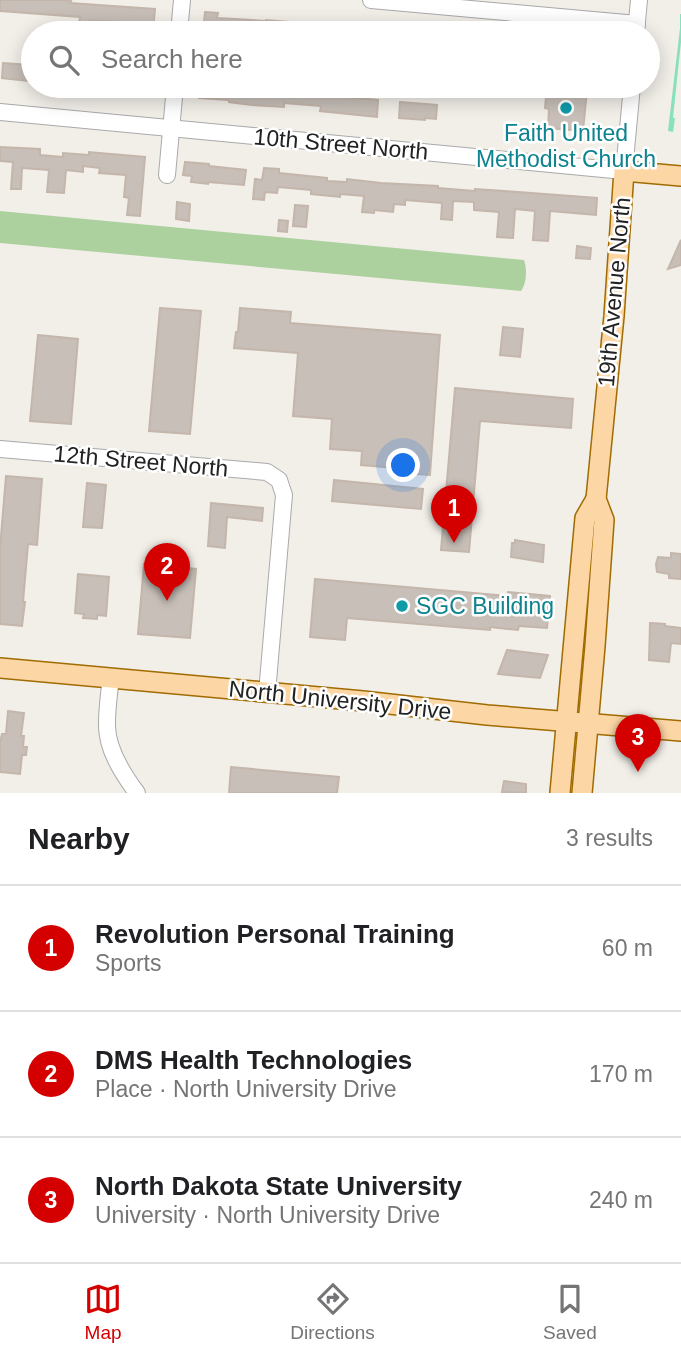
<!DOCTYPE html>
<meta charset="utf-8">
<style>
body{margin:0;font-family:Helvetica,sans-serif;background:#f2f2f2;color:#202124}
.you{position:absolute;left:404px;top:466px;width:24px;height:24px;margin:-18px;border:5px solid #fff;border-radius:50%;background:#1a73e8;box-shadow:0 0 0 10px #1a73e833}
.badge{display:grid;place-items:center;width:46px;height:46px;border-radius:50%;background:#d40000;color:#fff;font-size:23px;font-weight:700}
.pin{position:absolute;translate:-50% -58px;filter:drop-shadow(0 2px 4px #0008)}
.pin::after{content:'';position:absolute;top:37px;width:24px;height:21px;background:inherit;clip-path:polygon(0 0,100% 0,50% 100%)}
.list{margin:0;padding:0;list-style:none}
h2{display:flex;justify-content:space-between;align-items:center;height:91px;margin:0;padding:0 28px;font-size:30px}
h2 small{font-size:23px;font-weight:400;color:#757577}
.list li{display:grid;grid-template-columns:46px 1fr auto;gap:21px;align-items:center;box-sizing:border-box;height:126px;padding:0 28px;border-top:2px solid #e0e0e0}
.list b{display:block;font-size:26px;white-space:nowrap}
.list p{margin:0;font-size:23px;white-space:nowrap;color:#757577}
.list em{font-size:23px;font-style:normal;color:#757577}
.icon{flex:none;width:38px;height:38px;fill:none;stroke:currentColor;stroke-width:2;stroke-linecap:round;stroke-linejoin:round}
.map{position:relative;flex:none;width:681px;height:793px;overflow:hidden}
.search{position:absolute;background:#fff;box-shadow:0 4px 18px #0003;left:21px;right:21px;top:21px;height:77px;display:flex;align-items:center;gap:18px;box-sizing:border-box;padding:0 24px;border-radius:38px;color:#757577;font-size:26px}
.sheet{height:469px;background:#fff}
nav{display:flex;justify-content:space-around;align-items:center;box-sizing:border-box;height:98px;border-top:2px solid #e0e0e0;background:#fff;font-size:19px;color:#757577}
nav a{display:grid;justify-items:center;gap:4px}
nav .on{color:#d40000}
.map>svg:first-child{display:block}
.forest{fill:#add19e}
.pitch{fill:#88e0be}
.building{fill:#c7bfb8;stroke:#c4b6ab;stroke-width:2}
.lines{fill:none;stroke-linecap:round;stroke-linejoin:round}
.minor-casing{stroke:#a9a9a9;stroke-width:18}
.major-casing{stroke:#a06b00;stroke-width:22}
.minor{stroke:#fff;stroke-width:16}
.major{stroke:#fcd6a4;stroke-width:19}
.culture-dot{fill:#0f9aa8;stroke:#fff;stroke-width:2.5}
.labels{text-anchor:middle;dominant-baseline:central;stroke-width:5;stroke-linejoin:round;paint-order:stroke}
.culture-label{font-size:23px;fill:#0d838f;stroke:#fff}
.street-label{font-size:23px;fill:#222;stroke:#fff}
</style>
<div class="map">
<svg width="681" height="793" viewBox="0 0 681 793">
<rect width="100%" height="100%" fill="#f2efe9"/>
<path class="forest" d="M 0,211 L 524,260 C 527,268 527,283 521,291 L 0,243 Z"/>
<path class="pitch" d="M 680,14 L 681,14 L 681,42 L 673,118 L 675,118 L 673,132 L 668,131 L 680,28 Z"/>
<g class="building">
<path d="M 0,0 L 62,0 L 71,1 L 70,3 L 155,9 L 153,31 L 114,29 L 115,22 L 90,20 L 89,24 L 79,23 L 80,17 L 0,11 Z"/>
<path d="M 205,12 L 218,13 L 217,18 L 236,19 L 266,21 L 266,20 L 328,25 L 328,22 L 350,24 L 349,33 L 232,33 L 203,31 Z"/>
<path d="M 3,63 L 29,65 L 28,81 L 2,78 Z"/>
<path d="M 200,86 L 224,86 L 291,92 L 291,86 L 318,88 L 318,94 L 334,96 L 335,90 L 347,91 L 347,97 L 378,100 L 377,117 L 320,111 L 321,106 L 284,103 L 284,107 L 252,105 L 229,102 L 229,100 L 199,98 Z"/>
<path d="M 547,86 L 570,86 L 570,88 L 587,90 L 583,131 L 548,128 L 549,109 L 545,108 Z"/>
<path d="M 400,102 L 437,105 L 436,119 L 425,118 L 425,120 L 399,118 Z"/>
<path d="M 0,147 L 40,149 L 40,155 L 63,157 L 63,153 L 89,155 L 89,152 L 145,157 L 140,216 L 127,215 L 129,198 L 124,197 L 126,175 L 99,173 L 100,168 L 83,166 L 83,172 L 66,170 L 64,193 L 47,192 L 49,170 L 22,168 L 21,189 L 11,189 L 13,162 L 0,161 Z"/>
<path d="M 185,162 L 209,164 L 209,166 L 246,170 L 244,185 L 208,182 L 208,184 L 191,182 L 192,176 L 183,175 Z"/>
<path d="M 264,168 L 279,169 L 279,173 L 327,178 L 327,181 L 347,182 L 347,179 L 381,183 L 438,186 L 438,188 L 475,191 L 475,189 L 505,191 L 597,198 L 596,215 L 550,211 L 548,241 L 533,240 L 535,211 L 515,209 L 513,238 L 497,237 L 499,212 L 474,210 L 474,202 L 453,201 L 452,220 L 441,219 L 442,203 L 405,200 L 405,205 L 394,204 L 393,212 L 374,210 L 374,213 L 362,212 L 364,196 L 340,194 L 340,197 L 311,194 L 311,190 L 278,187 L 277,193 L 265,192 L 264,200 L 253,199 L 255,179 L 262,180 Z"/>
<path d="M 177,202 L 190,204 L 189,221 L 176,219 Z"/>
<path d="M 295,205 L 308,206 L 306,227 L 293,226 Z"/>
<path d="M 279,220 L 288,221 L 287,232 L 278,231 Z"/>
<path d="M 681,240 L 681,265 L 668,269 Z"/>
<path d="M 577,246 L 591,248 L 590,259 L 576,258 Z"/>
<path d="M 160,308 L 201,311 L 190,434 L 149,431 Z"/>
<path d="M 240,308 L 291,312 L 290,323 L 440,335 L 430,475 L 418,474 L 419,470 L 361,465 L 362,451 L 330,449 L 332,419 L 293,416 L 298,353 L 234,348 L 236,332 L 238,332 Z"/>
<path d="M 503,327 L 523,329 L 520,357 L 500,355 Z"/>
<path d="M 38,335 L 78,339 L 71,424 L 30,421 Z"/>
<path d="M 455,388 L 573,399 L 571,428 L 480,421 L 469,552 L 441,550 Z"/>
<path d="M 6,476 L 42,479 L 37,545 L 28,544 L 23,602 L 25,602 L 22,626 L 0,624 L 0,548 Z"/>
<path d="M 334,480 L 423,489 L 421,509 L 332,501 Z"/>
<path d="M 87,483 L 106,485 L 102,528 L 83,527 Z"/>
<path d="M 211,503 L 263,508 L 262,521 L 227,517 L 225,548 L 208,546 Z"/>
<path d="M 515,540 L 544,545 L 543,562 L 511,557 L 512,543 L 515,543 Z"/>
<path d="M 671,553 L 681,554 L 681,579 L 669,578 L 669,574 L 657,572 L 656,564 L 658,557 L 671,558 Z"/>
<path d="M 144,564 L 196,569 L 190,638 L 138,634 Z"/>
<path d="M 78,574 L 109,577 L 106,616 L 97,615 L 97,619 L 83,618 L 84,614 L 75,613 Z"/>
<path d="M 315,579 L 508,596 L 508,592 L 550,596 L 547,628 L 519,626 L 518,630 L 490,627 L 490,630 L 347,618 L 345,640 L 310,637 Z"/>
<path d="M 650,623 L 665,624 L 665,626 L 681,628 L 681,644 L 671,643 L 669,662 L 649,660 Z"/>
<path d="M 507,650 L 548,655 L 540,678 L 498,674 Z"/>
<path d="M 8,711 L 24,713 L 21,736 L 24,736 L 23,747 L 27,747 L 26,755 L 22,755 L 20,774 L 0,772 L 0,742 L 2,734 L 6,734 Z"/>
<path d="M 231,767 L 339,777 L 337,793 L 229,793 Z"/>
<path d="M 504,781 L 526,784 L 526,793 L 502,792 Z"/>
</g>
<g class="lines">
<defs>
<g id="minor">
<path d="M 371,0 L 637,24"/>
<path d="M 636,32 L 639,0"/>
<path d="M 179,33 L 182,0"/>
<path d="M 0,112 L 624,171 L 632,86"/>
<path d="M 167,175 L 175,86"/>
<path d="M 0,449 L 267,472 L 279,480 L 284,495 L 267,693"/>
<path d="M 111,678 C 109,693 107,708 107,723 C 106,748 122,773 137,793"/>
</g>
<g id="major">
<path d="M 0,668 L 363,701 L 487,715 L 681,731"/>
<path d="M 560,793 L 585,518 L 596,499"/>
<path d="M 582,793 L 595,646 L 604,520 L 596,499 L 614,316 L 624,171 L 681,176"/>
</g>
</defs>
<use href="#minor" class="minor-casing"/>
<use href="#major" class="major-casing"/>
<use href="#minor" class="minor"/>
<use href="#major" class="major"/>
</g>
<g class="culture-dot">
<circle cx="566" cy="108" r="7"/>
<circle cx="402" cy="606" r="7"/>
</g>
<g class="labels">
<g class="culture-label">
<text x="566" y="133">Faith United<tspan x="566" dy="26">Methodist Church</tspan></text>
<text x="416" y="606" text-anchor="start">SGC Building</text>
</g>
<g class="street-label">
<text transform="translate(341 144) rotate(5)">10th Street North</text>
<text transform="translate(614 292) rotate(-85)">19th Avenue North</text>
<text transform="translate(141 461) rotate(5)">12th Street North</text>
<text transform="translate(340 700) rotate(6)">North University Drive</text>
</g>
</g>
</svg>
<div class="you"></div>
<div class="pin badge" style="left:454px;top:543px">1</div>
<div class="pin badge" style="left:167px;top:601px">2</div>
<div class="pin badge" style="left:638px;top:772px">3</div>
<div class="search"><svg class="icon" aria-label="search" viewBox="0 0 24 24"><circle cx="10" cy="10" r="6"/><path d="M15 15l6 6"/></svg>Search here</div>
</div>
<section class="sheet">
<h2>Nearby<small>3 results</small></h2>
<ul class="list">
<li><span class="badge">1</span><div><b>Revolution Personal Training</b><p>Sports</p></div><em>60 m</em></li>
<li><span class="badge">2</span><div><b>DMS Health Technologies</b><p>Place · North University Drive</p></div><em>170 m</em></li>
<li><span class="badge">3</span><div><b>North Dakota State University</b><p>University · North University Drive</p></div><em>240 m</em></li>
</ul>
</section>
<nav>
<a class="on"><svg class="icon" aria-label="map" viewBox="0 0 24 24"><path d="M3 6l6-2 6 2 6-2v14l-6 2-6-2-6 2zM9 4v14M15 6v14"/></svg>Map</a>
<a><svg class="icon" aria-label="directions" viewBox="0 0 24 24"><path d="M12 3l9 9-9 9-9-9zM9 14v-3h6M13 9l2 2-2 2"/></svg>Directions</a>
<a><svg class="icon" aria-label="saved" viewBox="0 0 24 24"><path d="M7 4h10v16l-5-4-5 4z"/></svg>Saved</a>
</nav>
